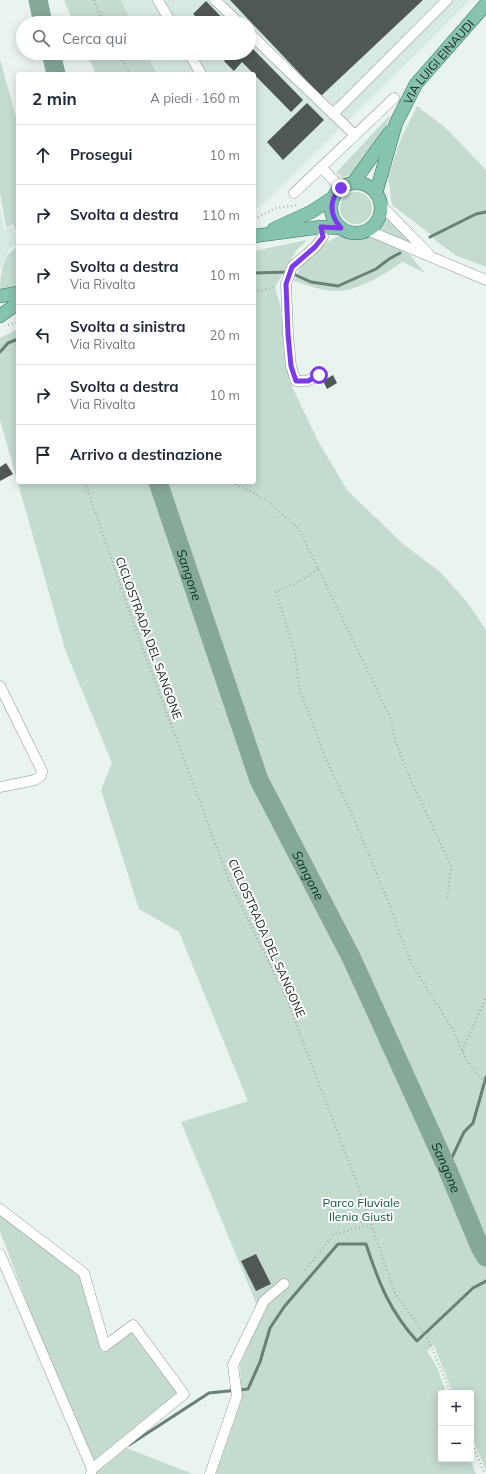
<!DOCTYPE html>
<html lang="it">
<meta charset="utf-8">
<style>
body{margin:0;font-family:Mulish,sans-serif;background:#f6f6f7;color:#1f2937}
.controls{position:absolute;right:12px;bottom:12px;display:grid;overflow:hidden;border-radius:4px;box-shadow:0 2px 10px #0003}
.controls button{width:36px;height:36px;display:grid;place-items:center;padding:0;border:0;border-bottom:1px solid #e0e1e3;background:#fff;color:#1f2937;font:20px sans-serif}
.stop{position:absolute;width:12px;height:12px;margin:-9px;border:3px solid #7c3aed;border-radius:50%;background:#fff}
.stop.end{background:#7c3aed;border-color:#fff;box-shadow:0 1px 4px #0008}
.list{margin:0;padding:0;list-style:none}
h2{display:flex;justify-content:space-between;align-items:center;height:52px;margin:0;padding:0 16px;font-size:17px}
h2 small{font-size:13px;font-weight:400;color:#747a83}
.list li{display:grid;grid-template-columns:26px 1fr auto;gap:12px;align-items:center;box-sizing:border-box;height:60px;padding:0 16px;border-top:1px solid #e0e1e3}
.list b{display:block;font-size:15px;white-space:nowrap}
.list p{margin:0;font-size:13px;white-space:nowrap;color:#747a83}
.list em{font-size:13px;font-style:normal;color:#747a83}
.icon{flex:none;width:22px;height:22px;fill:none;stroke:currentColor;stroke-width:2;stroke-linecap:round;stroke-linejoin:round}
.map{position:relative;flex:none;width:486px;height:1474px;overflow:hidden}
.search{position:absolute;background:#fff;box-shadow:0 2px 10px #0003;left:16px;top:16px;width:240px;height:44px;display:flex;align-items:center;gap:10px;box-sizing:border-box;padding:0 14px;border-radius:22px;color:#747a83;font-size:15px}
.panel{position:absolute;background:#fff;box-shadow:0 2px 10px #0003;left:16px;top:72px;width:240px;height:412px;border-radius:4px}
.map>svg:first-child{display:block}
.built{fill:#d7eae1}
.green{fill:#c4dbd0}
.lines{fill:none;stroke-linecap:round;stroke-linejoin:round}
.stream{stroke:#678175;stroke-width:3}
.river{stroke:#85a898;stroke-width:19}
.building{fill:#4f5854}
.minor-casing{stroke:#8e9793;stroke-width:11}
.major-casing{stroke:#2f735b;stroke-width:14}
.path{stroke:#a3aba7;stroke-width:2;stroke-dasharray:1 3;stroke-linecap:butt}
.minor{stroke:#fff;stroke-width:10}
.major{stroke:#87c4af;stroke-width:13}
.route{stroke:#7c3aed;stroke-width:5}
.labels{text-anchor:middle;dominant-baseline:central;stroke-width:4;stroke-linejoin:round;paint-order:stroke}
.street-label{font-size:12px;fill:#212523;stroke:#fdfffe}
.park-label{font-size:12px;fill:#155640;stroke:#fdfffe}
.water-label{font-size:13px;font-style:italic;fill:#003423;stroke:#fdfffe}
</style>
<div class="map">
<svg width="486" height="1474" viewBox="0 0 486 1474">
<rect width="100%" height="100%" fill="#eaf4ef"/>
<g class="built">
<path d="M 121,0 L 470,0 L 266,202 L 254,209 L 254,74 L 158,74 L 148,53 L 249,53 L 249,23 L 133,23 Z"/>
<path d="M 0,204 L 4,230 L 12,226 L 18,240 L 18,245 L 10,248 L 0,268 Z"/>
</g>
<g class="green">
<path d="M 64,0 L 121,0 L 132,23 L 74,23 Z"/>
<path d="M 87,53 L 147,53 L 157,74 L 96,74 Z"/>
<path d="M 0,59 L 18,125 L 18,236 L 13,224 L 6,228 L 0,193 Z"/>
<path d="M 417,106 L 446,128 L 486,170 L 486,267 L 457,256 L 436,241 L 429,233 L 392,205 L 388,177 L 400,141 Z"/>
<path d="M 390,115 L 385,129 L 352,175 L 343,177 L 336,173 Z"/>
<circle cx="356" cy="208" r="16"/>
<path d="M 388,217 L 421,248 L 380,231 Z"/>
<path d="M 341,235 L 362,238 L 378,238 L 410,255 L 425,273 L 403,262 C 380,276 353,296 325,290 C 315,288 304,284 294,281 C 303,256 317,246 341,235 Z"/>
<path d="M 307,240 L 296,251 L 275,287 L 280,305 L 289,380 L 318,441 L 347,490 L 402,543 L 440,572 L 467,602 L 486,630 L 486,1471 L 471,1435 L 471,1393 L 453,1393 L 434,1346 L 433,1345 L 427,1351 L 437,1367 L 446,1393 L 441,1393 L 441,1459 L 470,1459 L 476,1474 L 216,1474 L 242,1398 L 240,1365 L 265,1308 L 256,1303 L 181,1122 L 248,1101 L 179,932 L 139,909 L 101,790 L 112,763 L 65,649 L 0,420 L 0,338 L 18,329 L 18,482 L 254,482 L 254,251 Z"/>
<path d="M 18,247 L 18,286 L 0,292 C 0,276 1,254 18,247 Z"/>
<path d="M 0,1209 L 82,1272 L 105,1347 L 134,1327 L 182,1391 L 88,1466 L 0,1231 Z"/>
<path d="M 124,1447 L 193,1474 L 93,1474 Z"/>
</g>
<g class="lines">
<g class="stream">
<path d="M 430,237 L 476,214 L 486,212"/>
<path d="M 254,273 L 289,272 L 311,282 L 338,286 L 376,269 L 389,259 L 400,253"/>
<path d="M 0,352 L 8,343 L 18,339"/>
<path d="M 447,1168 L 464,1132 L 473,1123 L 486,1077"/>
<path d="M 129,1445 L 209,1393 L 248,1389 L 260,1362 L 270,1328 L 284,1307 L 338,1244 L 366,1244 C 378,1281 390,1312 417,1341 L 473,1288 L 486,1281"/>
</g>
<g class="river">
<path d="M 38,0 L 43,23"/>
<path d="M 51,53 L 56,74"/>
<path id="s1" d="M 158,482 L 259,780 L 351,957 L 447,1168 L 480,1247 L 486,1257"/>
</g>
</g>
<g class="building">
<path d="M 230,0 L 423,0 L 321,96 Z"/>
<path d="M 206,1 L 227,23 L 202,23 L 193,14 Z"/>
<path d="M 249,45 L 303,100 L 291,112 L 242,62 L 234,71 L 224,61 L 231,53 L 249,53 Z"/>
<path d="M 307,103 L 324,120 L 283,160 L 267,142 Z"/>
<path d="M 333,375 L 337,383 L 327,389 L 323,381 Z"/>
<path d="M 6,463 L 13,474 L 0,481 L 0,467 Z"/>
<path d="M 256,1254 L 271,1284 L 256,1291 L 241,1261 Z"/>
</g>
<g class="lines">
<defs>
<g id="minor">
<path d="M 158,0 L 171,23"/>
<path d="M 215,0 L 239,23"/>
<path d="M 249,33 L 355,135"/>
<path d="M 189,53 L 201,74"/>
<path d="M 333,114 L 447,0"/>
<path d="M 321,167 L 341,188"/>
<path d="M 294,193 L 394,98"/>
<path d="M 380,204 L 428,253"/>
<path d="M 367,230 L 486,280"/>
<path d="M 319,375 L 307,381 L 296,381 L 291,366 L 288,334 L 286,284 L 292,267 L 315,247 L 323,237 L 321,227"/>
<path d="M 0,686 L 42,771 L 41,776 L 35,780 L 0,787"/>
<path d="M 0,1209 L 84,1273 L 105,1346 L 133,1325 L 184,1394 L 92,1469"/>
<path d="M 0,1254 L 92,1469 L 91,1474"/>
<path d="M 210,1474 L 237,1396 L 233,1365 L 264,1301 L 284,1284"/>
</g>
<g id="major">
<path d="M 353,183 L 390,132"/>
<circle cx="356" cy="208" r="25"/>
<path id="s2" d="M 376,193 L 396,123 L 416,84 L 486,4"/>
<path d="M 274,229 L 311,212 L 334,197"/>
<path d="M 254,236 L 321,227 L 341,228"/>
<path d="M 0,296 L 18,293"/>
<path d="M 0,316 L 18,303"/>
</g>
</defs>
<use href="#minor" class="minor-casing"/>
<use href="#major" class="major-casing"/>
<g class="path">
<path d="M 94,0 L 103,23"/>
<path d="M 118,53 L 130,74"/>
<path d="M 254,219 L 276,208 L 298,205"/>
<path d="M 254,293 L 277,286"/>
<path d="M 8,325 L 18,322"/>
<path d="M 85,482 L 133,622 L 230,883 L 286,997 L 355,1178 L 395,1293 L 428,1339 L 451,1393"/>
<path d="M 232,482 L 265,499 L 299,529 L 391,719 L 395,740 L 410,778 L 451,866 L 447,900"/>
<path d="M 318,569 L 302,580 L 276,592 L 295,653 L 299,687 L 325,757 L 355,821 L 388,901 L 411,963 L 452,1028 L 467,1061 L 486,1084"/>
<path d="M 462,1051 L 486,998"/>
<path d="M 305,1270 L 334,1234 L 371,1225"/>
<path d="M 471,1441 L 485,1474"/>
</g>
<use href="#minor" class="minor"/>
<use href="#major" class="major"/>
</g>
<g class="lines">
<path class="route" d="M 319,375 L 308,381 L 296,381 L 291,366 L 288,334 L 286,284 L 292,267 L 315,247 L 323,237 L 321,227 L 341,228 C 330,216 328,200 341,188"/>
</g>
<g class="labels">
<g class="street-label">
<text stroke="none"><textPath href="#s2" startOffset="148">VIA LUIGI EINAUDI</textPath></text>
<text transform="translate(149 638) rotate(70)">CICLOSTRADA DEL SANGONE</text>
<text transform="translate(267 938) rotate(66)">CICLOSTRADA DEL SANGONE</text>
</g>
<g class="park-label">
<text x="361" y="1202">Parco Fluviale<tspan x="361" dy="14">Ilenia Giusti</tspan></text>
</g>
<g class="water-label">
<text stroke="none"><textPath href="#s1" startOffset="98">Sangone</textPath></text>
<text stroke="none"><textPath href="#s1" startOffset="422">Sangone</textPath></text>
<text stroke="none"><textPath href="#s1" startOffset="745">Sangone</textPath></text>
</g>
</g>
</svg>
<div class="controls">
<button>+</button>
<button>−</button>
</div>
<div class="stop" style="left:319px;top:375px"></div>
<div class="stop end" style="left:341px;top:188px"></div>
<div class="search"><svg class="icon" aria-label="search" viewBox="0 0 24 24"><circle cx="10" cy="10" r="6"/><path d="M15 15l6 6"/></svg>Cerca qui</div>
<section class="panel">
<h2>2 min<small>A piedi · 160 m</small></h2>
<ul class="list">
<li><svg class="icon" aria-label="ahead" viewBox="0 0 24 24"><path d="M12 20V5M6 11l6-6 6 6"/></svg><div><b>Prosegui</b></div><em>10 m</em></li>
<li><svg class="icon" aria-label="right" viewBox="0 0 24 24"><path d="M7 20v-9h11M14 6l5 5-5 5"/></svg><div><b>Svolta a destra</b></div><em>110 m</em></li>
<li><svg class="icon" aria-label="right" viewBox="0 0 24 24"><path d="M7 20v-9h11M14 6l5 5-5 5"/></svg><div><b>Svolta a destra</b><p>Via Rivalta</p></div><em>10 m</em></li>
<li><svg class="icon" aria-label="left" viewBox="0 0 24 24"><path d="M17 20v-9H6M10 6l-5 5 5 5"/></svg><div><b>Svolta a sinistra</b><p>Via Rivalta</p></div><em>20 m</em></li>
<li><svg class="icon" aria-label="right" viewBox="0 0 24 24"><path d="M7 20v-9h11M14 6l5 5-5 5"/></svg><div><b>Svolta a destra</b><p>Via Rivalta</p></div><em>10 m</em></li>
<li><svg class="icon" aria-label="arrive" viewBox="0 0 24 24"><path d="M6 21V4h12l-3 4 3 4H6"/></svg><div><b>Arrivo a destinazione</b></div></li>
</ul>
</section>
</div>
